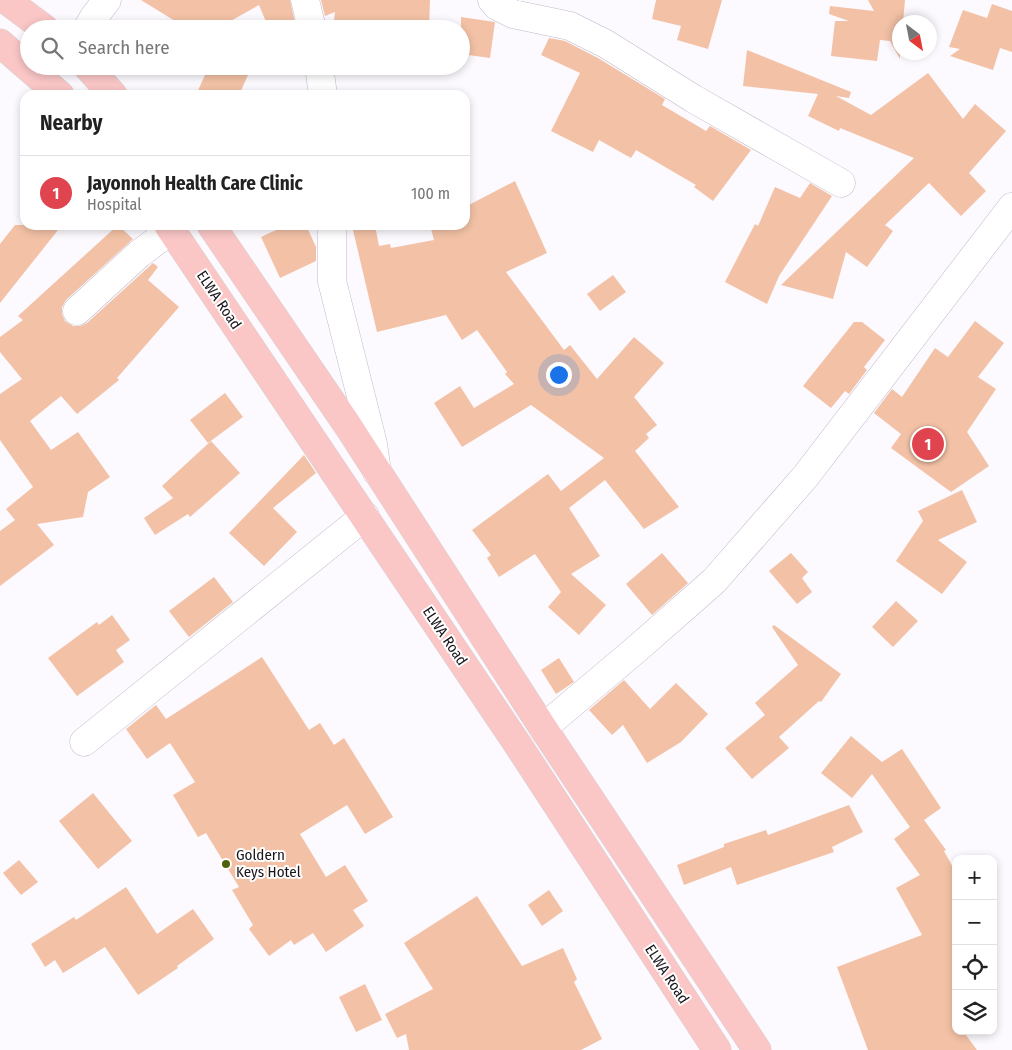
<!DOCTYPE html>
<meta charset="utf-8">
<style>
body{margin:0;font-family:"Fira Sans Condensed",sans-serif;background:#f2f2f2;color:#222}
.controls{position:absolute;right:15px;bottom:15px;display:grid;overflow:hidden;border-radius:10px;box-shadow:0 2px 8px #0003}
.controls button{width:45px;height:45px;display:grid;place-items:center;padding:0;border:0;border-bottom:1px solid #e0e0e0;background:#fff;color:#222;font:25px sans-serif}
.compass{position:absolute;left:892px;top:15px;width:45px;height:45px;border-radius:50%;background:#fff;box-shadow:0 2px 8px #0003;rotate:148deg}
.you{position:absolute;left:558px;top:374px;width:18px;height:18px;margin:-12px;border:4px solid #fff;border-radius:50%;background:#1a73e8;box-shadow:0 0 0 8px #1a73e833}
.badge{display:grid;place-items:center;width:32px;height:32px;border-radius:50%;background:#d93025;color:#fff;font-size:16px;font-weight:700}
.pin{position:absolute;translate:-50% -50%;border:2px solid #fff;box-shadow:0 1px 5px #0006}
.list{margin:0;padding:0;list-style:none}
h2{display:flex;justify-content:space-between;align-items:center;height:65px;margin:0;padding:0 20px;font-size:21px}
h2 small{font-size:16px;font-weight:400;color:#767676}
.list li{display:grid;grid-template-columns:32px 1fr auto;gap:15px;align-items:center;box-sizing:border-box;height:75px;padding:0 20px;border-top:1px solid #e0e0e0}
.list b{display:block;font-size:19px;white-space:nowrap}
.list p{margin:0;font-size:16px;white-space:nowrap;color:#767676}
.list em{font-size:16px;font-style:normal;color:#767676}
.icon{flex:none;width:28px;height:28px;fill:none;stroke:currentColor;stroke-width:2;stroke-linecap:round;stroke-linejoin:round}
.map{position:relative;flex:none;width:1012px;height:1050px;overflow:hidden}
.search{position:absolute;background:#fff;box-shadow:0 2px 8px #0003;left:20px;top:20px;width:450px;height:55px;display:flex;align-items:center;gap:12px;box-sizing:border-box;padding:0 18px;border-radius:28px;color:#767676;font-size:19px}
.panel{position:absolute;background:#fff;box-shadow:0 2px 8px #0003;left:20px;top:90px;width:450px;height:140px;border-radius:15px}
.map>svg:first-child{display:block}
.building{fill:#f3c2a6}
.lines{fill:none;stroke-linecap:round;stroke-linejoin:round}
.minor-casing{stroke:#c1b9c7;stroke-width:29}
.major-casing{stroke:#d6d5d6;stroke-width:29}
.minor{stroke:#fff;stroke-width:28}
.major{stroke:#fac6c6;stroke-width:28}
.poi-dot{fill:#506208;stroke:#fff;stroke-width:2}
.labels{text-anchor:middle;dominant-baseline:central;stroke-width:4;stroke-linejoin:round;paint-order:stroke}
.street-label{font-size:15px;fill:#19161b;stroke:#fff}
.poi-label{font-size:15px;fill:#19161b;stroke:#fff;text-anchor:start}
</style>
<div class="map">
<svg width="1012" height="1050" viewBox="0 0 1012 1050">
<rect width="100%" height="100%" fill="#fcf9ff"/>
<g class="building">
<path d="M 141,0 L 290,0 L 296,28 L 269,29 L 259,5 L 227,23 L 224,29 L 188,29 Z"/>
<path d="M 321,0 L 430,0 L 429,29 L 333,28 L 335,12 L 325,16 Z"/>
<path d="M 656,0 L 722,0 L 708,49 L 677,40 L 681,26 L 652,19 Z"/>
<path d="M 868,0 L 905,0 L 903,22 L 900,22 L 900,59 L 890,41 L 880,40 L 877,61 L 831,56 L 835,21 L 849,21 L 829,14 L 830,6 L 874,11 Z"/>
<path d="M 992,4 L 1012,11 L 1012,52 L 1000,48 L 993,70 L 950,56 L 960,49 L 949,47 L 963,10 L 987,18 Z"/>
<path d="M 461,17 L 495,22 L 490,58 L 461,54 Z"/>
<path d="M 549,38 L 565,41 L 598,58 L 665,99 L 662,105 L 706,131 L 710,126 L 751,150 L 713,201 L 694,187 L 696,185 L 636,150 L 631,158 L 599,140 L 593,152 L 551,131 L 580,73 L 541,55 Z"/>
<path d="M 747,50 L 851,92 L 849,98 L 836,96 L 871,115 L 928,73 L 963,119 L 975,104 L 1006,131 L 969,173 L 986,191 L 961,216 L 929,183 L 885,225 L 893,231 L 867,267 L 846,252 L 833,299 L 781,285 L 914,158 L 840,128 L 839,131 L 808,116 L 818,94 L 743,86 Z"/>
<path d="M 209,66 L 252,66 L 239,95 L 196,95 Z"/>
<path d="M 515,181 L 547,253 L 506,272 L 564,350 L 570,345 L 597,379 L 634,337 L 664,363 L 634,397 L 657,425 L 646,434 L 649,438 L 635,451 L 679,507 L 644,529 L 605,480 L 569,508 L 600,556 L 571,574 L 606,605 L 579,635 L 548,607 L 561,592 L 535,554 L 499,577 L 487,558 L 491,555 L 472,530 L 548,474 L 561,491 L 604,458 L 531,405 L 462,447 L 434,403 L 460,386 L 474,408 L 514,384 L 505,374 L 507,372 L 477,330 L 462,340 L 446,315 L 377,332 L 353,230 L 375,225 L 379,246 L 390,244 L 391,248 L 434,240 L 430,225 L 465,225 L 465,207 Z"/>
<path d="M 810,183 L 832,196 L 779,276 L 767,304 L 725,282 L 755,224 L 758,226 L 775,187 L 800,198 Z"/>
<path d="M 15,225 L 62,225 L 0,303 L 0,244 Z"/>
<path d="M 118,225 L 133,239 L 66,300 L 62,307 L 62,314 L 65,321 L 73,326 L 80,326 L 87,323 L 153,263 L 158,267 L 148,280 L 179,307 L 117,378 L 119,380 L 77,414 L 61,396 L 30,421 L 51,450 L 78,432 L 110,477 L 88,492 L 83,517 L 37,524 L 54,545 L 0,586 L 0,531 L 15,520 L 6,509 L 33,487 L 0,440 L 0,394 L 22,379 L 0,352 L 0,337 L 23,320 L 18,316 Z"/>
<path d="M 287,225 L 306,225 L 316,247 L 316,261 L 280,278 L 261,237 Z"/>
<path d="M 613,275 L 626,292 L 600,311 L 587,294 Z"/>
<path d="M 975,321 L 1004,343 L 978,377 L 996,389 L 967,432 L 989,466 L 951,492 L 891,448 L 901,434 L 874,413 L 892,389 L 902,397 L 935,348 L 948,357 Z"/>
<path d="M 854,322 L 862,322 L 885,340 L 864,367 L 867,370 L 849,394 L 845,391 L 831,408 L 803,386 Z"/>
<path d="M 225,393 L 243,417 L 208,443 L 190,420 Z"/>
<path d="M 211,441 L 240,473 L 190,517 L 188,514 L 155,535 L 144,518 L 173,498 L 162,486 Z"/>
<path d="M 304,455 L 316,473 L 273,508 L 297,532 L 264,566 L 229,533 Z"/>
<path d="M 962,490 L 977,522 L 938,540 L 967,562 L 942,594 L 896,561 L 923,521 L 918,511 Z"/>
<path d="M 662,553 L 688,583 L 652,615 L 626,584 Z"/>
<path d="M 791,553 L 808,572 L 802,578 L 812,592 L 797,604 L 769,571 Z"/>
<path d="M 214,577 L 233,602 L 189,637 L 169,611 Z"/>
<path d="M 896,601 L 918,621 L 893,647 L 872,627 Z"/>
<path d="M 112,615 L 130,640 L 116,650 L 124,662 L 77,696 L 48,658 L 97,622 L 99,625 Z"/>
<path d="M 774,625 L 841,674 L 821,702 L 819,701 L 779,737 L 789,748 L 752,779 L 725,748 L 765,715 L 755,703 L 798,665 L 772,627 Z"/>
<path d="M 262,657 L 309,730 L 320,723 L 334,745 L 344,738 L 393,817 L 365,834 L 347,805 L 300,834 L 326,877 L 345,865 L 368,901 L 353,910 L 364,926 L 326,952 L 313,933 L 294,945 L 291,940 L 269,956 L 249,929 L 253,925 L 232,890 L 239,887 L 206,833 L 198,837 L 173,795 L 195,782 L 170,743 L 147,759 L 126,729 L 156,705 L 166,719 Z"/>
<path d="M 559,658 L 574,682 L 556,694 L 541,670 Z"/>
<path d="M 624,680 L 650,709 L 676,683 L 708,714 L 681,742 L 647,763 L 623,725 L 612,735 L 589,710 Z"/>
<path d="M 851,736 L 882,762 L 902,749 L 941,808 L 924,820 L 946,850 L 944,851 L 956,873 L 956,1031 L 963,1031 L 977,1050 L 868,1050 L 837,967 L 922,935 L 896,888 L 920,875 L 894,839 L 910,827 L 872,774 L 852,798 L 821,773 Z"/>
<path d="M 93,793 L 132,841 L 98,869 L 59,821 Z"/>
<path d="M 849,805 L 863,832 L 832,847 L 834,852 L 737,885 L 731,867 L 684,885 L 677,865 L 724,847 L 724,844 L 766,830 L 768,835 Z"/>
<path d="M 19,860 L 38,882 L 21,895 L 3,873 Z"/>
<path d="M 126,887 L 157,934 L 193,909 L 214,939 L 177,966 L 178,968 L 138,995 L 105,947 L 63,973 L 55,960 L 45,967 L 31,944 L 74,917 L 76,920 Z"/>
<path d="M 549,890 L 563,911 L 542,926 L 528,905 Z"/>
<path d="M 477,896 L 522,966 L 563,948 L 577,979 L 574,982 L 602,1039 L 581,1050 L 409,1050 L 406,1034 L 397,1038 L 385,1014 L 433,989 L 404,943 Z"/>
<path d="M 365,984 L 382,1020 L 356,1032 L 339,997 Z"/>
</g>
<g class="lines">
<defs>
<g id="minor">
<path d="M 305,0 L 312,29"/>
<path d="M 492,0 L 497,6 L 513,14 L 570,26 L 606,44 L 694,99 L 841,183"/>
<path d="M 87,29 L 94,17 L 107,0"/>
<path d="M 319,66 L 323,95"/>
<path d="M 332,225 L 332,281 L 373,444 L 377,472"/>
<path d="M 77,311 L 139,254 L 171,230"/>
<path d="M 543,728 L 639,647 L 714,581 L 805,477 L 1012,207"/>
<path d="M 84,742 L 365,516"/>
</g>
<g id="major">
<path d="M 6,0 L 45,29"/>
<path d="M 0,43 L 60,95"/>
<path d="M 87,66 L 113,95"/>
<path d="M 168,225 L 518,745 L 717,1050"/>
<path d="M 211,225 L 348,426 L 543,728 L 757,1050"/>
</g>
</defs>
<use href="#minor" class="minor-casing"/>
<use href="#major" class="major-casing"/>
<use href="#minor" class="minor"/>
<use href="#major" class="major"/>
</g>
<circle class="poi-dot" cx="226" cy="864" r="5"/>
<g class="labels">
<g class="street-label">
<text transform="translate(219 300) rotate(56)">ELWA Road</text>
<text transform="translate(445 636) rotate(56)">ELWA Road</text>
<text transform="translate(667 974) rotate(57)">ELWA Road</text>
</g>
<g class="poi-label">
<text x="236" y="855">Goldern<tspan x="236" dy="17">Keys Hotel</tspan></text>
</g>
</g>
</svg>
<div class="controls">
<button>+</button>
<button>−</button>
<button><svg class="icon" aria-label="locate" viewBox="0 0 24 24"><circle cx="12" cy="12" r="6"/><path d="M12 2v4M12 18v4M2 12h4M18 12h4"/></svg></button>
<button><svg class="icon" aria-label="layers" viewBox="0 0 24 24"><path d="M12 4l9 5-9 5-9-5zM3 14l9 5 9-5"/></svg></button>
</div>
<svg class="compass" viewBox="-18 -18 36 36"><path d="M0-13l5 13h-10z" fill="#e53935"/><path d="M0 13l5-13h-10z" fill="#767676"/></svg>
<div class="you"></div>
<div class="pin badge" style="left:928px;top:444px;background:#e0444e">1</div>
<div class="search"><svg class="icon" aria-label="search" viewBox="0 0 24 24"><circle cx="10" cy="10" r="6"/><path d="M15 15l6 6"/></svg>Search here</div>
<section class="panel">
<h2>Nearby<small></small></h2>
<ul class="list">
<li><span class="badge" style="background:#e0444e">1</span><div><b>Jayonnoh Health Care Clinic</b><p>Hospital</p></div><em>100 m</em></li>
</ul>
</section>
</div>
